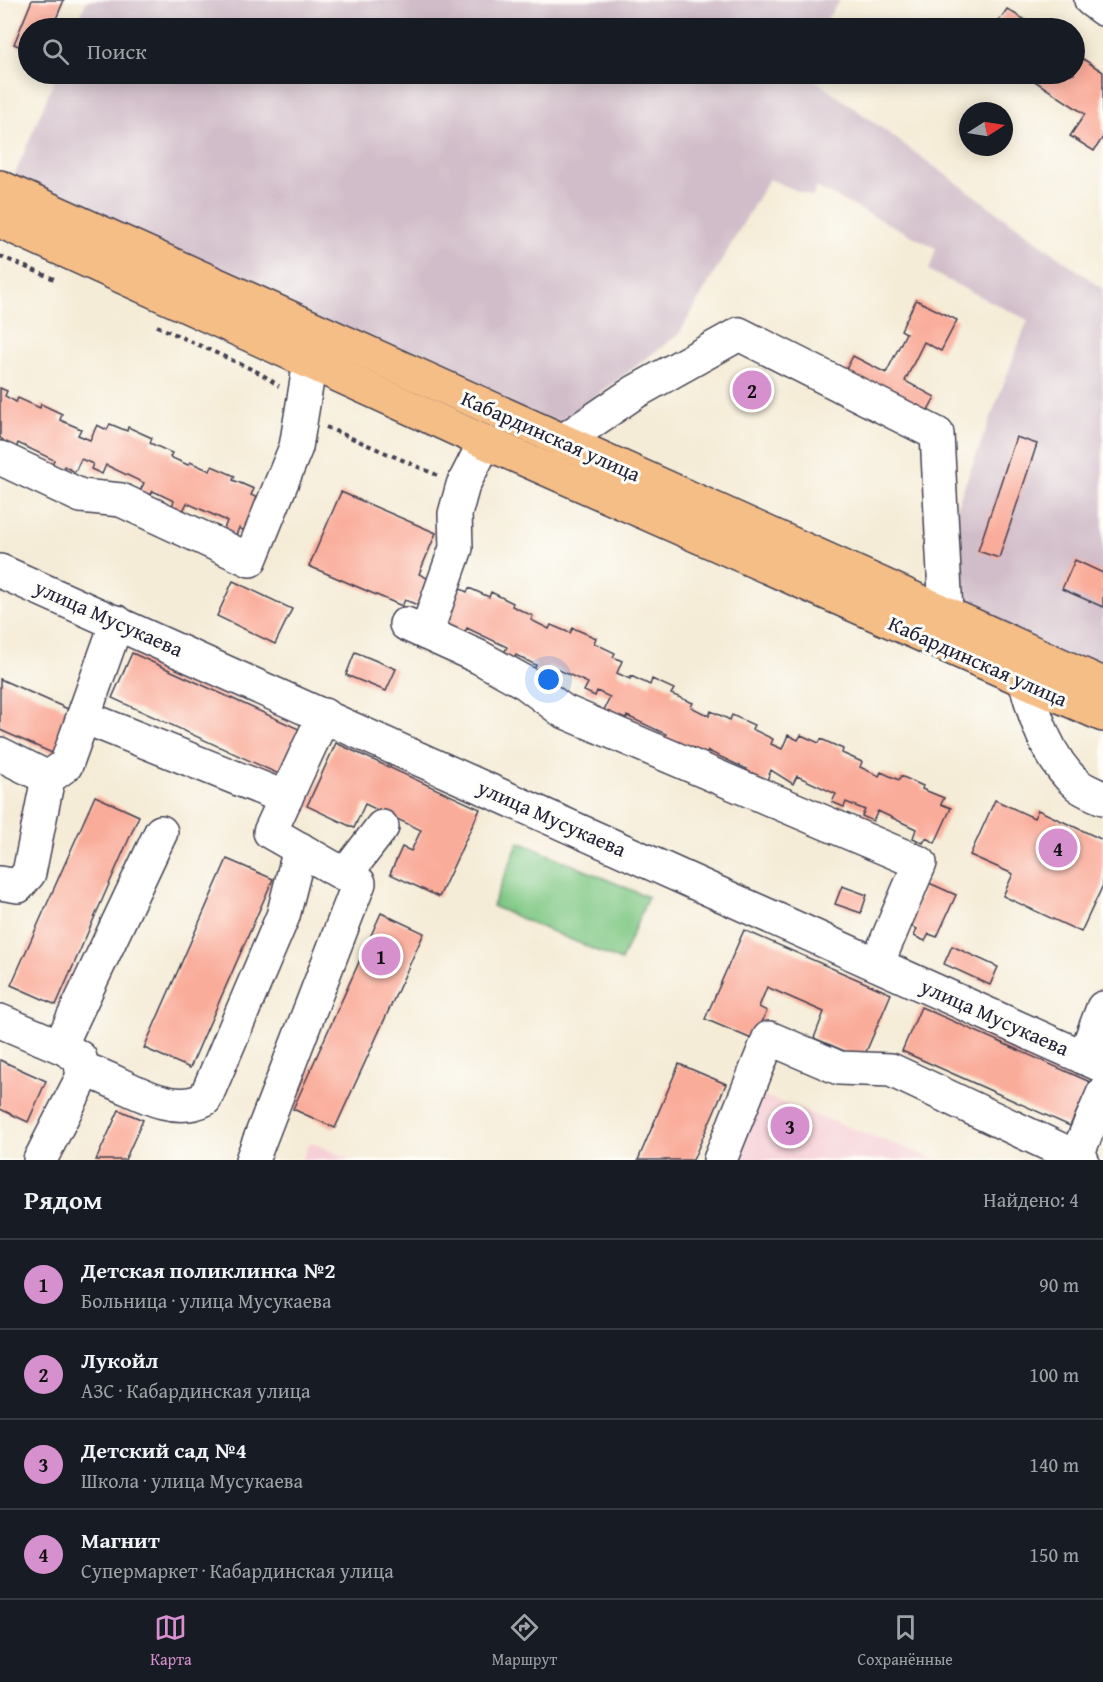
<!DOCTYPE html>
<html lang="ru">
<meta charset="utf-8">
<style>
body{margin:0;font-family:"Gentium Book Plus",serif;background:#242831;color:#f1f3f6}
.compass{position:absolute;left:959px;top:102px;width:54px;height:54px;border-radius:50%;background:#171b24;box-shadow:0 3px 15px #0003;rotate:78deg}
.you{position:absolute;left:549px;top:680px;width:21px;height:21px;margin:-15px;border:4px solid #fff;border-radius:50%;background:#1a73e8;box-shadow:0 0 0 9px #1a73e833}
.badge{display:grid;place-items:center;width:39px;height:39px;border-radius:50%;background:#d690ce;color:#111;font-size:20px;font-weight:700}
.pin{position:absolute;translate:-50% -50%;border:3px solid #fff;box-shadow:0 2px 6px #0006}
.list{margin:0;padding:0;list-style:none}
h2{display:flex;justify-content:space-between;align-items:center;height:78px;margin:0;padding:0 24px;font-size:26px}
h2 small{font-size:20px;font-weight:400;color:#9ea1a6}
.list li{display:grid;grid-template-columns:39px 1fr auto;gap:18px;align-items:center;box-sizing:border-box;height:90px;padding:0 24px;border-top:2px solid #363941}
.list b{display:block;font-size:22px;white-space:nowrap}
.list p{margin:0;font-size:20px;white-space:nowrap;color:#9ea1a6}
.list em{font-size:20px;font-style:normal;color:#9ea1a6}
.icon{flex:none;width:33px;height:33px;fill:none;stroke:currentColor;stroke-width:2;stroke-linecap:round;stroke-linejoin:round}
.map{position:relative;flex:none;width:1103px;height:1160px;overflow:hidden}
.search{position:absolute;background:#171b24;box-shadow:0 3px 15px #0003;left:18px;right:18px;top:18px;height:66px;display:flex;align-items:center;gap:15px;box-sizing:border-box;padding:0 21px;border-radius:33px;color:#9ea1a6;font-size:22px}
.sheet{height:438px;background:#171b24}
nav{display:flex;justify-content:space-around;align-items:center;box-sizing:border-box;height:84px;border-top:2px solid #363941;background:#171b24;font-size:16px;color:#9ea1a6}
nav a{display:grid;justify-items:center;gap:3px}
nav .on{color:#d690ce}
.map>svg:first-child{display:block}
.built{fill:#f6cfd7}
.industrial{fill:#d1bdc9;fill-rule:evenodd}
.green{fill:#7fc884;stroke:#507560;stroke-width:1.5}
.building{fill:#faac9a}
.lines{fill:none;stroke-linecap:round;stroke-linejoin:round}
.minor-casing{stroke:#424052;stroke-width:36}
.major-casing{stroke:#424052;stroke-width:36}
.path{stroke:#424052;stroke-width:4;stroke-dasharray:4.5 4.5;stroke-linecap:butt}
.minor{stroke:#fff;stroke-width:33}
.major{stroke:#f6be87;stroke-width:33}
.labels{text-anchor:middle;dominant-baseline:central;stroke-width:6;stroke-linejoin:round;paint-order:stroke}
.street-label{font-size:21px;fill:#22223b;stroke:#fdfcf7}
</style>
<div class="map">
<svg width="1103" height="1160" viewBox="0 0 1103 1160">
<rect width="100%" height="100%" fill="#fdfcf7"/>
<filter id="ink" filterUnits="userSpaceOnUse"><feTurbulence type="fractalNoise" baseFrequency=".0167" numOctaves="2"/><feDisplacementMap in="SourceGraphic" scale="12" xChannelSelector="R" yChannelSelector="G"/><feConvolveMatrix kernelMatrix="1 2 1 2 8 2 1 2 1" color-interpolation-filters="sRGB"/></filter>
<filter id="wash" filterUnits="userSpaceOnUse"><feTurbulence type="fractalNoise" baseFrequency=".008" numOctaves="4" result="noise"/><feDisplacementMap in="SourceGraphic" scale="24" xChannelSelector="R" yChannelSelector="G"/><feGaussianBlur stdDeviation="1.35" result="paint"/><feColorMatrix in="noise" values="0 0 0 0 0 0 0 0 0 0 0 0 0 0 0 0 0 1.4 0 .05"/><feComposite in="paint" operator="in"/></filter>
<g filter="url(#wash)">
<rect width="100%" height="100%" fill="#f5ecd7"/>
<g class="built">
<path d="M 750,1091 L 938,1160 L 722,1160 Z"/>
<path d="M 310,1142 L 352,1160 L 302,1160 Z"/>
</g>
<g class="industrial">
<path d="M 87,0 L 840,0 L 821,28 L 75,28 Z"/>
<path d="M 57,74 L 807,74 L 1103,289 L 1103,684 L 8,191 ZM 769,179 L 813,197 L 816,187 L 936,248 L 929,271 L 1028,320 L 925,589 L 607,446 L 564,420 L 679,334 Z"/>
</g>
<path class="green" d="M 519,842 L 648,897 L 621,961 L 492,906 Z"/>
<g id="blocks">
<g class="building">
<path d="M 32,0 L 64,0 L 52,28 L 28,28 L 28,50 L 14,44 Z"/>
<path d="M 1007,9 L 1038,28 L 994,28 Z"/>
<path d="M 1074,53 L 1103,72 L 1103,137 L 1094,151 L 1070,136 L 1085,114 L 1024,74 L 1074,74 Z"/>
<path d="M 916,300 L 957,320 L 941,351 L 924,342 L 905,381 L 935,397 L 922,421 L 841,379 L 853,356 L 886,373 L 906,333 L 901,330 Z"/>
<path d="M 0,388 L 7,391 L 5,396 L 16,402 L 18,398 L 40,408 L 41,404 L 62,414 L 60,420 L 81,429 L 78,435 L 90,440 L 97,425 L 107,430 L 110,424 L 127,431 L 128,427 L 152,438 L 150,443 L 172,453 L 170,457 L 188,465 L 190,462 L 210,471 L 212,466 L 235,476 L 233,480 L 254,489 L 251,495 L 261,500 L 247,532 L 239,528 L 236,535 L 224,529 L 227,521 L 187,503 L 183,511 L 172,506 L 174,501 L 153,491 L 150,496 L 140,491 L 144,483 L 106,465 L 102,474 L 91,469 L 93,464 L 81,459 L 75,472 L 64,466 L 61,474 L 50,469 L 54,460 L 18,443 L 15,452 L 0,445 L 3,440 L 0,438 Z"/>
<path d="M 1016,437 L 1037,444 L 999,558 L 978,551 Z"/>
<path d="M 341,492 L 436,533 L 419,574 L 431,580 L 420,606 L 405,600 L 402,606 L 309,566 Z"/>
<path d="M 1075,560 L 1103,573 L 1103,607 L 1062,589 Z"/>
<path d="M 233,581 L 292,609 L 275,644 L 217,616 Z"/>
<path d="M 459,588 L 467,592 L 469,588 L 489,597 L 491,592 L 513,603 L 512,606 L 533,616 L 531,620 L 549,629 L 551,625 L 570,633 L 573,628 L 596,638 L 594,643 L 615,653 L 613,657 L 622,661 L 617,673 L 630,679 L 631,676 L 650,685 L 652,679 L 674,689 L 671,694 L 693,703 L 691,707 L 709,716 L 711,711 L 730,720 L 732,715 L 754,725 L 752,729 L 773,739 L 771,744 L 782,749 L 788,735 L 798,740 L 801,735 L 819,743 L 821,739 L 843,749 L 842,753 L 862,762 L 860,767 L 879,776 L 881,772 L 899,780 L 901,776 L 923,786 L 922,789 L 944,798 L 941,804 L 951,808 L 935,843 L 926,838 L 923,843 L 913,838 L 916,829 L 878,811 L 873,821 L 862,816 L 865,810 L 846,802 L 844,807 L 832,802 L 836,794 L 797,776 L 793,784 L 771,770 L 766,783 L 743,778 L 747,769 L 708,751 L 704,760 L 662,742 L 666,734 L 627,716 L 623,725 L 613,720 L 616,715 L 604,710 L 610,697 L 597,691 L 595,696 L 584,691 L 588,683 L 548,665 L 545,674 L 534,669 L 536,665 L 516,655 L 514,660 L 503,655 L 507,647 L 467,628 L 462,638 L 442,623 Z"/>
<path d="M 355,652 L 396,669 L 386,691 L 346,675 Z"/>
<path d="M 132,653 L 301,730 L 281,775 L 112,698 Z"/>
<path d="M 0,679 L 77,713 L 59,756 L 0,730 Z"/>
<path d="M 336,743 L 480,809 L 439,897 L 390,874 L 402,847 L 411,851 L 421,830 L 365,804 L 354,828 L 307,806 Z"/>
<path d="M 95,796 L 139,816 L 56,1005 L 11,985 Z"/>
<path d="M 995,800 L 1034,818 L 1038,810 L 1103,840 L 1103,885 L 1081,932 L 1003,896 L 1013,874 L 970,855 Z"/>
<path d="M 227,859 L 273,879 L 190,1068 L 144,1048 Z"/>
<path d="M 927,882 L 956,895 L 937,937 L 929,934 L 925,941 L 914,936 L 917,929 L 908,925 Z"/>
<path d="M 842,886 L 867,895 L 861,913 L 835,904 Z"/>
<path d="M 381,913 L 424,933 L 335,1128 L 293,1109 Z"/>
<path d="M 744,930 L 891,994 L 863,1059 L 814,1038 L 824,1012 L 767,987 L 759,1007 L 767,1011 L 754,1040 L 705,1019 Z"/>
<path d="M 952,946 L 998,967 L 990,985 L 944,964 Z"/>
<path d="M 921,1007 L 1090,1082 L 1070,1126 L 902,1051 Z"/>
<path d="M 0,1060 L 46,1081 L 28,1122 L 0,1109 Z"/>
<path d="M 679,1064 L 726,1084 L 693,1160 L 638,1160 Z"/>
<path d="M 119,1110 L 143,1120 L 125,1160 L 96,1160 Z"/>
</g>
</g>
</g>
<g filter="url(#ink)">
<use href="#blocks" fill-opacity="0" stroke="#424052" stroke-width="1.5"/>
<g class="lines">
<defs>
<g id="minor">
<path d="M 1091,0 L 1103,9"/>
<path d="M 563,441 L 635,392 L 739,334 L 937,434 L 946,613"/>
<path d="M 0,458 L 81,496 L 121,500 L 250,560 L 296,447 L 310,362"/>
<path d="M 0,571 L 1103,1066"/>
<path d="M 406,624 L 479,657 L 526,683 L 563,711 L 920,863 L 877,964"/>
<path d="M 426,633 L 456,548 L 455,514 L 463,485 L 485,442"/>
<path d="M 1026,683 C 1035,718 1049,761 1078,785 C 1085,791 1095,794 1103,798"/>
<path d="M 84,717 L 286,798"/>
<path d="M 0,754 L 48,778 L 66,765 L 117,622"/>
<path d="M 345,875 L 382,827"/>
<path d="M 0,883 L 18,886 L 29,873 L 48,778"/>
<path d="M 0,1021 L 64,1048 L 80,1058 L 83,1076 L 40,1160"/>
<path d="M 60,1046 L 161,832"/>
<path d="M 1084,1058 L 1103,1008"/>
<path d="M 82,1069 C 120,1079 166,1119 205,1099 L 283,916 L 300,849"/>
<path d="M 252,1160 L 359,883 L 270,832 L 324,715"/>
<path d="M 720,1160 L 769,1038 L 839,1068 L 891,1070 L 1076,1157"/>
<path d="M 1082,1160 L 1076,1157 L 1103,1094"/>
</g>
<g id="major">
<path d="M 0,187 L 1103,684"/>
<path d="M 0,221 L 485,442 L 1103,715"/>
</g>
</defs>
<use href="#minor" class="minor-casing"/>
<use href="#major" class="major-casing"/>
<g class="path">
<path d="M 0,256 L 54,279"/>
<path d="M 157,326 L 260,373 L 279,386"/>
<path d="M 326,427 L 437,475"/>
</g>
<use href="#minor" class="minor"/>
<use href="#major" class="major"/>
</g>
</g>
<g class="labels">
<g class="street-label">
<text transform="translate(551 436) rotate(24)">Кабардинская улица</text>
<text transform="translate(109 618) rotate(24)">улица Мусукаева</text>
<text transform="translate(978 661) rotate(24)">Кабардинская улица</text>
<text transform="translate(552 818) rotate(24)">улица Мусукаева</text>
<text transform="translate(995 1017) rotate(24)">улица Мусукаева</text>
</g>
</g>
</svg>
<svg class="compass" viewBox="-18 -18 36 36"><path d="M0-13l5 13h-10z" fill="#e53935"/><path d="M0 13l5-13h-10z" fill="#9ea1a6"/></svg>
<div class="you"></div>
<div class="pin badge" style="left:381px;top:956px">1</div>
<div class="pin badge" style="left:752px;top:390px">2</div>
<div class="pin badge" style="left:790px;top:1126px">3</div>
<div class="pin badge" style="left:1058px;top:848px">4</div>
<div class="search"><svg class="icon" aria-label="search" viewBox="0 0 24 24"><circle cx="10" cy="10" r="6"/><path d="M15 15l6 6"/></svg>Поиск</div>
</div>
<section class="sheet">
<h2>Рядом<small>Найдено: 4</small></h2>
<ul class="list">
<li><span class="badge">1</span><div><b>Детская поликлинка №2</b><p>Больница · улица Мусукаева</p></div><em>90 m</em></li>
<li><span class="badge">2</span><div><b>Лукойл</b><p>АЗС · Кабардинская улица</p></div><em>100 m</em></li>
<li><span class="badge">3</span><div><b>Детский сад №4</b><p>Школа · улица Мусукаева</p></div><em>140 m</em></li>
<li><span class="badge">4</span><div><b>Магнит</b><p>Супермаркет · Кабардинская улица</p></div><em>150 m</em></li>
</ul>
</section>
<nav>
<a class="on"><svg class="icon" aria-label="map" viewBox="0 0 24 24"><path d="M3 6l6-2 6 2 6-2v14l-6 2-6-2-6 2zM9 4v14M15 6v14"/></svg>Карта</a>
<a><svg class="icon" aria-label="directions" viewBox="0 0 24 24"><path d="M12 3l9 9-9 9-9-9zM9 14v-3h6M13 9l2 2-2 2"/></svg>Маршрут</a>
<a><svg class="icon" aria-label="saved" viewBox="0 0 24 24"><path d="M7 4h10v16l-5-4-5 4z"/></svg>Сохранённые</a>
</nav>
